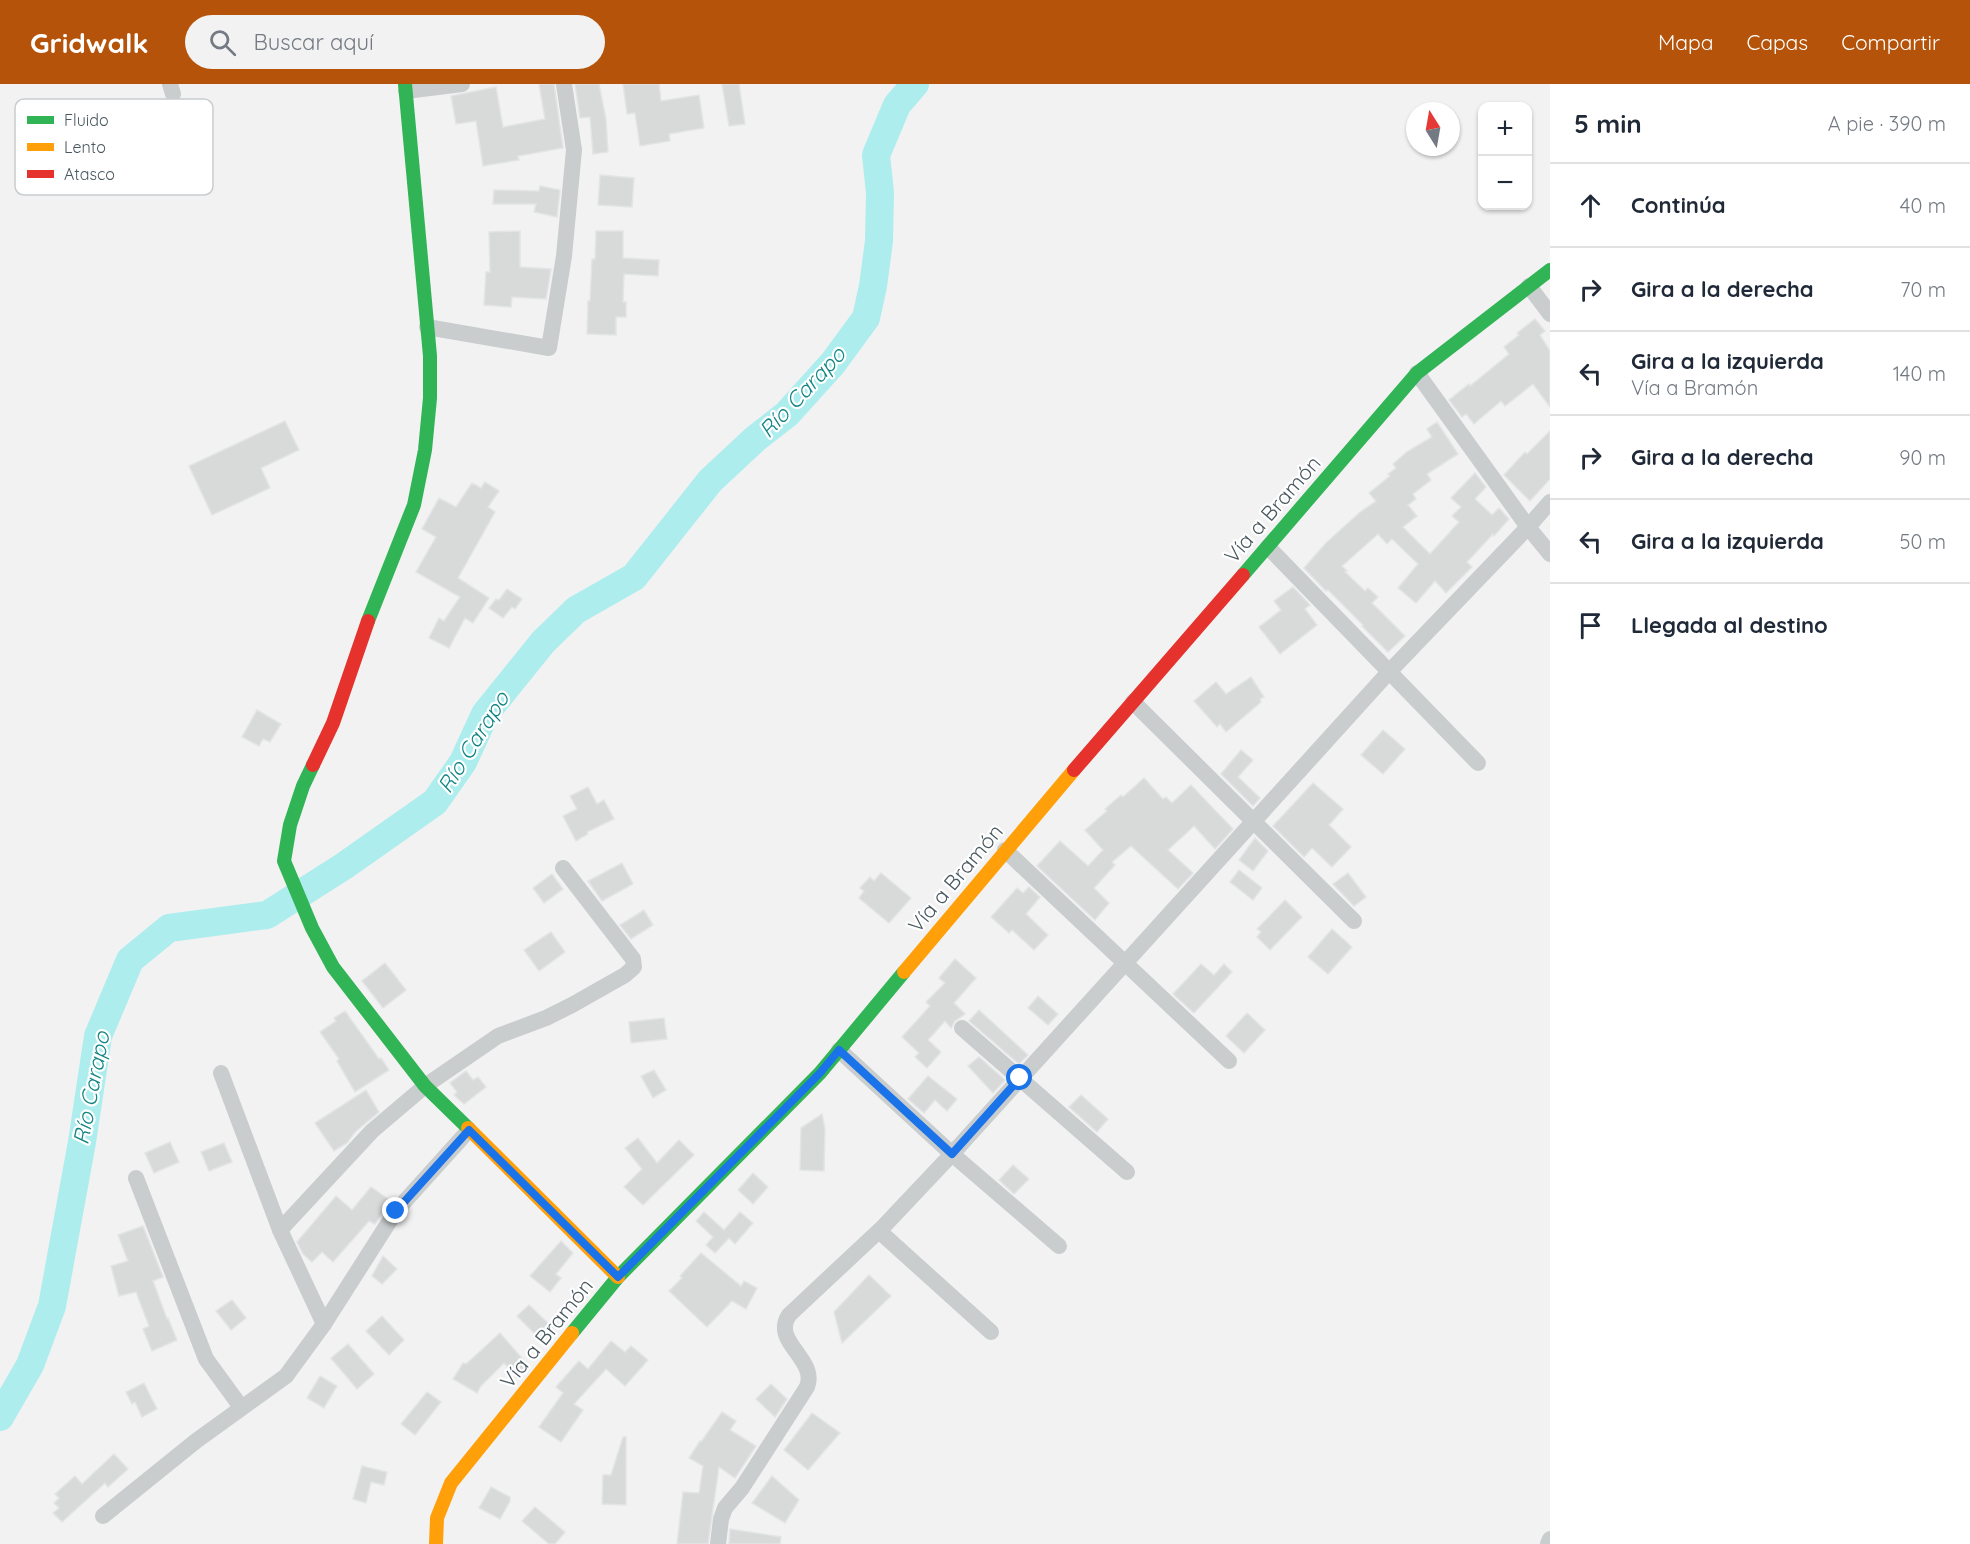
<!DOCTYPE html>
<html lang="es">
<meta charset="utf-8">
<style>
body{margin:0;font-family:Quicksand,sans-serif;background:#f2f2f3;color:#1f2937}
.controls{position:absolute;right:18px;top:18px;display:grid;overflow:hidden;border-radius:12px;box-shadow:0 2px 4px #0004}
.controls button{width:54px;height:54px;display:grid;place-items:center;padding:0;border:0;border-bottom:2px solid #e0e1e3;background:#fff;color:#1f2937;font:30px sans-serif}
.compass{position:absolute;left:1406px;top:18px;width:54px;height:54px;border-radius:50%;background:#fff;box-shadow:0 2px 4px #0004;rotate:349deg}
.stop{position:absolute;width:18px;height:18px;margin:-14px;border:4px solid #1a73e8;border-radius:50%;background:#fff}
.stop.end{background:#1a73e8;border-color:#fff;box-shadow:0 2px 6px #0008}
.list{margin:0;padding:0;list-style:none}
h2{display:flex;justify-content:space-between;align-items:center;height:78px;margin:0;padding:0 24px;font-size:26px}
h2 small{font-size:20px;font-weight:400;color:#747a83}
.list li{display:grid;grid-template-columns:39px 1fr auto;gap:18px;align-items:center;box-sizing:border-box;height:84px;padding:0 24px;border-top:2px solid #e0e1e3}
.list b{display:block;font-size:22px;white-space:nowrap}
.list p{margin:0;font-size:20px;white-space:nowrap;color:#747a83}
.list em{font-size:20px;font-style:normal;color:#747a83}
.icon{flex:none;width:33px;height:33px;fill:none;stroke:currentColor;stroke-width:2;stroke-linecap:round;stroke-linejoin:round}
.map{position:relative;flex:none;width:1550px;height:1460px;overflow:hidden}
header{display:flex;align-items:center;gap:36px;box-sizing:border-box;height:84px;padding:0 30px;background:#b45309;color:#fff}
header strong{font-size:28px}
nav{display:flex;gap:33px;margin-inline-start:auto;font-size:21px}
.search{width:420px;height:54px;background:#f2f2f3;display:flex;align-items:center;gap:15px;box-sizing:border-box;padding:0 21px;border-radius:33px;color:#747a83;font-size:22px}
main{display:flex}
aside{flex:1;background:#fff}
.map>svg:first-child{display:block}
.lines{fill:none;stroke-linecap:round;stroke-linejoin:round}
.river{stroke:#adeded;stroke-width:28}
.building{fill:#d8dada;stroke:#e3e4e5;stroke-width:1.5}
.street{stroke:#c9cdce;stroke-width:16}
.fast{stroke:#30b455;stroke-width:14}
.slow{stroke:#ff9f0a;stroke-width:14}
.jam{stroke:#e5322d;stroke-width:14}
.route{stroke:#1a73e8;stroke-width:8}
.labels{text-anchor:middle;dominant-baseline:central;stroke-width:4.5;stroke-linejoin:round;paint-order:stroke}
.street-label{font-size:21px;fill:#49585e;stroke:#fff}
.water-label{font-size:22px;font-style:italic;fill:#108484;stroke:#fff}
.key{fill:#fff;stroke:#c8cdcf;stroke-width:1.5}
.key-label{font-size:16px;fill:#49585e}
</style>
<header>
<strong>Gridwalk</strong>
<div class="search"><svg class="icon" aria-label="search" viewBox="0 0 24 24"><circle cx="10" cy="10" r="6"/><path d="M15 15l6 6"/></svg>Buscar aquí</div>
<nav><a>Mapa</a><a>Capas</a><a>Compartir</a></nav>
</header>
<main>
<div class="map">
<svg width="1550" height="1460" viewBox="0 0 1550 1460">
<rect width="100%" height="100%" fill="#f2f2f2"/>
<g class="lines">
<path class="river" d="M 0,1333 L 30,1281 L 52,1222 L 82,1058 L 98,952 L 130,876 L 169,844 L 267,831 L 344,782 L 435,718 L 463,678 L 485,630 L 543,558 L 576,526 L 634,493 L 710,397 L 755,355 L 787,330 L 833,279 L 866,234 L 873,202 L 879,157 L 880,109 L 876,71 L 897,21 L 915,0"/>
</g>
<g class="building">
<path d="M 539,0 L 554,0 L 563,64 L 518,72 L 519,76 L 483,82 L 476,37 L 456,40 L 451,12 L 496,3 L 503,43 L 545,35 Z"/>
<path d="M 575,0 L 599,0 L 606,35 L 608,68 L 593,70 L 590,33 L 580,34 Z"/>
<path d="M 623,0 L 659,0 L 661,17 L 699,11 L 704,44 L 669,50 L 670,57 L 640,62 L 635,29 L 627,30 Z"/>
<path d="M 722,0 L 739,0 L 745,40 L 729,42 Z"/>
<path d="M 600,91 L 634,94 L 632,123 L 598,121 Z"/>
<path d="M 540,102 L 560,106 L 557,133 L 534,128 L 536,120 L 493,120 L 494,106 L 539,107 Z"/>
<path d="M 520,147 L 520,183 L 551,185 L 546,215 L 512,213 L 511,223 L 484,221 L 486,188 L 490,188 L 489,148 Z"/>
<path d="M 596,147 L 623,147 L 623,174 L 659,176 L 658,192 L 624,190 L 623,218 L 626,218 L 626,233 L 616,233 L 616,251 L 587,250 L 588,217 L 590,217 L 592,175 L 595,175 Z"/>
<path d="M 1535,235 L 1545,247 L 1540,251 L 1550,267 L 1550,323 L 1533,300 L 1505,322 L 1501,317 L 1474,340 L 1466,330 L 1462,333 L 1449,316 L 1469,300 L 1470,302 L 1509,270 L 1504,263 L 1519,251 L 1517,249 Z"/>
<path d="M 285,337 L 299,366 L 261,384 L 270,404 L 212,431 L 189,382 Z"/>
<path d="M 1437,338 L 1458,370 L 1427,390 L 1431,396 L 1413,410 L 1416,415 L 1408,421 L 1417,432 L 1403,443 L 1430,470 L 1459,438 L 1452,432 L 1461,423 L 1451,414 L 1475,389 L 1486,403 L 1475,415 L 1492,431 L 1499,424 L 1509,435 L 1494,452 L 1493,450 L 1467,478 L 1472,483 L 1446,509 L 1435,497 L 1416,519 L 1398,504 L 1418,480 L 1392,455 L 1387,460 L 1378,450 L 1342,482 L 1347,487 L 1345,488 L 1365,507 L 1368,504 L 1378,513 L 1372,519 L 1405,552 L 1388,568 L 1362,542 L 1363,541 L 1328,506 L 1326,507 L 1304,484 L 1326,459 L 1359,429 L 1376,417 L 1369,409 L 1390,392 L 1388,390 L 1396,384 L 1393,380 L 1408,367 L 1432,353 L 1427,345 Z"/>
<path d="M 1550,347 L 1550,395 L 1530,417 L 1504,391 L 1525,368 L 1527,370 Z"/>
<path d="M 485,398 L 499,407 L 488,423 L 495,428 L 458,494 L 489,514 L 473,539 L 465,534 L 449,564 L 429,554 L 439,534 L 444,537 L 460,513 L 416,488 L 436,453 L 422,445 L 439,414 L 456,423 L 472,399 L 481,404 Z"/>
<path d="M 1293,503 L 1310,521 L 1305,525 L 1317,541 L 1280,570 L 1259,543 L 1281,526 L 1274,517 Z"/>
<path d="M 507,505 L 522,515 L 515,525 L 512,523 L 503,534 L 489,524 L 496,515 L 499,516 Z"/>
<path d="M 1251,593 L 1264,613 L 1260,615 L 1261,618 L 1226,648 L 1220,640 L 1217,643 L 1194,617 L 1216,598 L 1226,610 Z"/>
<path d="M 257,626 L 281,640 L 270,658 L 263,655 L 259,662 L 242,653 Z"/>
<path d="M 1383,646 L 1405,665 L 1383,690 L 1361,671 Z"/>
<path d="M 1241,666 L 1253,676 L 1238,693 L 1260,714 L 1253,722 L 1221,690 Z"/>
<path d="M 1144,694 L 1163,715 L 1166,713 L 1172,719 L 1191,701 L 1233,745 L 1215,765 L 1194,742 L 1168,766 L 1193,789 L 1178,805 L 1131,762 L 1112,778 L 1115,781 L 1094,804 L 1109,819 L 1095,836 L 1037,782 L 1060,757 L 1088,782 L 1103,766 L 1085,746 L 1107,727 L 1105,725 L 1121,711 L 1123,713 Z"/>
<path d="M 1313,699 L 1343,725 L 1329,741 L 1351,763 L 1332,783 L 1312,764 L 1304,773 L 1273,742 Z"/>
<path d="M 588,703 L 597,720 L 604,716 L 614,735 L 587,748 L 588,750 L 576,757 L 563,732 L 577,725 L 570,712 Z"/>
<path d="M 1255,754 L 1268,767 L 1253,787 L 1239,776 Z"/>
<path d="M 622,779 L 633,800 L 602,817 L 588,797 Z"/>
<path d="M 1239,786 L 1262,804 L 1253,816 L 1230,798 Z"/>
<path d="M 881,789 L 911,814 L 889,839 L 859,814 L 864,807 L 860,804 L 870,793 L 874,797 Z"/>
<path d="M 1348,789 L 1366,813 L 1354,822 L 1333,800 Z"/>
<path d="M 552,790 L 563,805 L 544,819 L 533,804 Z"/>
<path d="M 1029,803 L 1040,813 L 1026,830 L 1048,851 L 1034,866 L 1012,846 L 1009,849 L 991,833 L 1017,804 L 1023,809 Z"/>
<path d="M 1285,816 L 1302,833 L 1270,866 L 1257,853 L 1261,848 L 1257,845 Z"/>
<path d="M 644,826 L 653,841 L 631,855 L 620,841 Z"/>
<path d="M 1332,845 L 1352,863 L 1328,890 L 1308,873 Z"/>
<path d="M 551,848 L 565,868 L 539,887 L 524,866 Z"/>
<path d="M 955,875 L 976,894 L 954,919 L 965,930 L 955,937 L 951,944 L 945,937 L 928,956 L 941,968 L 927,984 L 915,973 L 919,969 L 902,953 L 930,922 L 926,918 L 945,899 L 939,894 Z"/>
<path d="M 385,879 L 406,906 L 383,924 L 362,897 Z"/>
<path d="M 1201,880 L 1214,891 L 1224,880 L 1232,888 L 1194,929 L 1173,910 Z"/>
<path d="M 1038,912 L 1058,930 L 1048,941 L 1028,924 Z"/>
<path d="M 979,926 L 1028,971 L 1019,980 L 969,937 Z"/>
<path d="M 345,927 L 379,975 L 381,974 L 389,986 L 355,1008 L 337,977 L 339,975 L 320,948 L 336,937 L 334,934 Z"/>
<path d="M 1247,929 L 1265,946 L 1244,969 L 1226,952 Z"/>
<path d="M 664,934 L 667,955 L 631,959 L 629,938 Z"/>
<path d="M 979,973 L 1005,996 L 993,1009 L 968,982 Z"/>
<path d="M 654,986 L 666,1006 L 653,1014 L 641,992 Z"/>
<path d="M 466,987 L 473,996 L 478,993 L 486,1003 L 464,1020 L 454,1011 L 457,1008 L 450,999 Z"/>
<path d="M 928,992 L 957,1015 L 947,1027 L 935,1016 L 924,1029 L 908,1015 Z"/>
<path d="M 366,1006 L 379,1028 L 355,1048 L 347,1059 L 334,1067 L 315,1039 Z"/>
<path d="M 1081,1011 L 1108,1035 L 1097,1048 L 1069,1023 Z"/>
<path d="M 822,1030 L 825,1045 L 824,1087 L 800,1086 L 801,1044 Z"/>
<path d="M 638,1054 L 657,1079 L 679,1056 L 694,1071 L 643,1121 L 624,1103 L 642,1085 L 625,1064 Z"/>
<path d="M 170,1058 L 179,1078 L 154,1089 L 145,1069 Z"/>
<path d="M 224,1059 L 232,1078 L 209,1087 L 201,1068 Z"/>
<path d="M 1013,1081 L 1029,1095 L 1014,1110 L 999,1096 Z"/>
<path d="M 753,1089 L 768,1103 L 753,1120 L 738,1106 Z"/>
<path d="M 371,1103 L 391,1117 L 375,1140 L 369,1137 L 333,1178 L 322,1168 L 312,1178 L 303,1170 L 297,1158 L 336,1112 L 352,1126 Z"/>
<path d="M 704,1128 L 724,1146 L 740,1128 L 753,1139 L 735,1160 L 729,1154 L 715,1169 L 706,1161 L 713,1153 L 696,1137 Z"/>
<path d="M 143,1142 L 163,1193 L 153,1197 L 167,1235 L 168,1234 L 177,1256 L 152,1267 L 143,1245 L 149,1242 L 136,1208 L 119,1212 L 111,1182 L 128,1177 L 118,1151 Z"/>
<path d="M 561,1157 L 573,1169 L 556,1190 L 561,1194 L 550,1208 L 530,1192 Z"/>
<path d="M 701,1169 L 741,1202 L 744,1197 L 757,1204 L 746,1225 L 732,1217 L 707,1243 L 669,1207 L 682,1194 L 680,1192 Z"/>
<path d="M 383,1172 L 397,1185 L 382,1200 L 372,1192 Z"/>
<path d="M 869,1191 L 891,1212 L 842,1259 L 834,1228 Z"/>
<path d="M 232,1216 L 246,1234 L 231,1246 L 216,1227 Z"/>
<path d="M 529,1221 L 553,1244 L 541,1256 L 517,1232 Z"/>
<path d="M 382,1232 L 404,1256 L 389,1271 L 366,1247 Z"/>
<path d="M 500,1249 L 528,1281 L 519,1292 L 517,1294 L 504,1279 L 481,1302 L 477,1309 L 453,1295 L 463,1279 L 466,1280 Z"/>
<path d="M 611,1257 L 625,1268 L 631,1262 L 648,1276 L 625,1302 L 606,1285 L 574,1320 L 583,1326 L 561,1358 L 539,1343 L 563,1309 L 556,1303 L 579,1277 L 588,1285 Z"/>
<path d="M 348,1260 L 374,1290 L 357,1305 L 331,1274 Z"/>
<path d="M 320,1292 L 337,1302 L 324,1324 L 307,1314 Z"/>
<path d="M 144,1299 L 157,1325 L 142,1333 L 135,1318 L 132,1320 L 126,1308 Z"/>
<path d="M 771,1300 L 787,1315 L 775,1333 L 756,1315 Z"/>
<path d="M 427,1308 L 441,1318 L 415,1351 L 401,1340 Z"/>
<path d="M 722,1328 L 736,1337 L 730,1346 L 756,1362 L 735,1394 L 719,1383 L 708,1460 L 677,1460 L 683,1408 L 699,1409 L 703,1382 L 689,1374 L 700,1357 L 701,1358 Z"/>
<path d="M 812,1329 L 840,1349 L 808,1386 L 784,1366 Z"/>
<path d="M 623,1353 L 626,1353 L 626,1421 L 602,1420 L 603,1391 L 611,1391 Z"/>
<path d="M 114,1370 L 128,1385 L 108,1403 L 105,1399 L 62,1438 L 53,1429 L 59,1424 L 54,1419 L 59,1414 L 55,1410 L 75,1392 L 82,1400 Z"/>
<path d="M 362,1382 L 387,1388 L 384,1401 L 371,1398 L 366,1419 L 353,1415 Z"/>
<path d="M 772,1392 L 799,1416 L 785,1439 L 752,1419 Z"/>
<path d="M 491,1403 L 510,1413 L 510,1417 L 500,1435 L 479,1424 Z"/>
<path d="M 535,1423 L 565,1448 L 555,1460 L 549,1460 L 522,1437 Z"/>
<path d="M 730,1445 L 781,1453 L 780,1460 L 729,1460 Z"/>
</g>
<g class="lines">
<g class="street">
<path d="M 170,0 L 173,10"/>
<path d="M 406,7 L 462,0"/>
<path d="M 1529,202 L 1550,230"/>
<path d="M 427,243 L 549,264 L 564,172 L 574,66 L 564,0"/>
<path d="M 1417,289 L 1528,443 L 1550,470"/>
<path d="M 1268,463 L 1478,679"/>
<path d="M 1133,618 L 1354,837"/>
<path d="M 1005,766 L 1229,977"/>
<path d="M 962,944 L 1127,1088"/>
<path d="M 839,966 L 952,1070 L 1059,1162"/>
<path d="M 221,989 L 280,1146 L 324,1240"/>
<path d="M 136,1094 L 206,1275 L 241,1323"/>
<path d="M 280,1146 L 372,1047 L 425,1002 L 498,952 L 546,934 L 572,921 L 625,891 L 634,883 L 633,875 L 563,784"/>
<path d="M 879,1147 L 991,1248"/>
<path d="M 103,1432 L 196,1357 L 286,1292 L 324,1240 L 396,1127 L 469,1046"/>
<path d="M 718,1460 L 721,1435 L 725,1424 L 742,1404 L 807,1303 C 818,1275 771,1258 789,1231 L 883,1143 L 952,1070 L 1388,589 L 1528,443 L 1550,418"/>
<path d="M 1548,1460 L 1550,1455"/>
</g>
<g class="fast">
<path d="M 1243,491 L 1417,289 L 1550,186"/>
<path d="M 368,537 L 414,421 L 425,366 L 430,314 L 430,272 L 405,0"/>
<path d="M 313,681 L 303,702 L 290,741 L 284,777 L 312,844 L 333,883 L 425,1002 L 468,1044"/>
<path d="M 572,1249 L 618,1193 L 820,989 L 904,888"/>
</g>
<g class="slow">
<path d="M 904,888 L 1074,686"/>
<path d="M 468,1044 L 618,1193"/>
<path d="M 436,1460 L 437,1434 L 451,1399 L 572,1249"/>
</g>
<g class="jam">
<path d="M 313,681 L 333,639 L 368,537"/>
<path d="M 1074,686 L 1243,491"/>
</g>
</g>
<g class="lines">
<path class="route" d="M 396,1127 L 469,1046 L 618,1193 L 820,989 L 839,966 L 952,1070 L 1020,994"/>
</g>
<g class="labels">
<g class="street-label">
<text transform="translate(1272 425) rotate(-49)">Vía a Bramón</text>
<text transform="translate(955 794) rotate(-50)">Vía a Bramón</text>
<text transform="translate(546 1249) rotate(-51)">Vía a Bramón</text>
</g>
<g class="water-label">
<text transform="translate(802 308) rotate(-47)">Río Carapo</text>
<text transform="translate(473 658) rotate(-58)">Río Carapo</text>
<text transform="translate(91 1004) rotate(-79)">Río Carapo</text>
</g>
</g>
<rect x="15" y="15" width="198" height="96" rx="9" class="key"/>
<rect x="27" y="32" width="27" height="8" fill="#30b455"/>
<rect x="27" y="59" width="27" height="8" fill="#ff9f0a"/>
<rect x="27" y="86" width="27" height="8" fill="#e5322d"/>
<g class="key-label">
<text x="64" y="42">Fluido</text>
<text x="64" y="69">Lento</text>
<text x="64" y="96">Atasco</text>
</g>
</svg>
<div class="controls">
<button>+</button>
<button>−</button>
</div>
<svg class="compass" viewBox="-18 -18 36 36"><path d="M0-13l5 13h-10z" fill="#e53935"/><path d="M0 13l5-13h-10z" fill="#747a83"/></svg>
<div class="stop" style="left:1020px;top:994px"></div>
<div class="stop end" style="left:396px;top:1127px"></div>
</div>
<aside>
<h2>5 min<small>A pie · 390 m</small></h2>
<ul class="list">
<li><svg class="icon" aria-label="ahead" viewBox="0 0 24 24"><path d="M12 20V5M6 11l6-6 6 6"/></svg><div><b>Continúa</b></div><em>40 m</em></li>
<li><svg class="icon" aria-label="right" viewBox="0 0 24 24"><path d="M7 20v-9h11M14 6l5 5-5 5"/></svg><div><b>Gira a la derecha</b></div><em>70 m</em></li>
<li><svg class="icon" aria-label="left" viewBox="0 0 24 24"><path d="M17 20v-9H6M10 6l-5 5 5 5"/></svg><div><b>Gira a la izquierda</b><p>Vía a Bramón</p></div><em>140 m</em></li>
<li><svg class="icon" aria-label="right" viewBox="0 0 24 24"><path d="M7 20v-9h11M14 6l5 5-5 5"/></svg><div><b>Gira a la derecha</b></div><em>90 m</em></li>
<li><svg class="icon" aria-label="left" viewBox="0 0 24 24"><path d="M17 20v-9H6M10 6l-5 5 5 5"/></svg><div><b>Gira a la izquierda</b></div><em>50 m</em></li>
<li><svg class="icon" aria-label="arrive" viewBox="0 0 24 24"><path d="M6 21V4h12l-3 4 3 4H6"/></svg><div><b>Llegada al destino</b></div></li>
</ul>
</aside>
</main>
